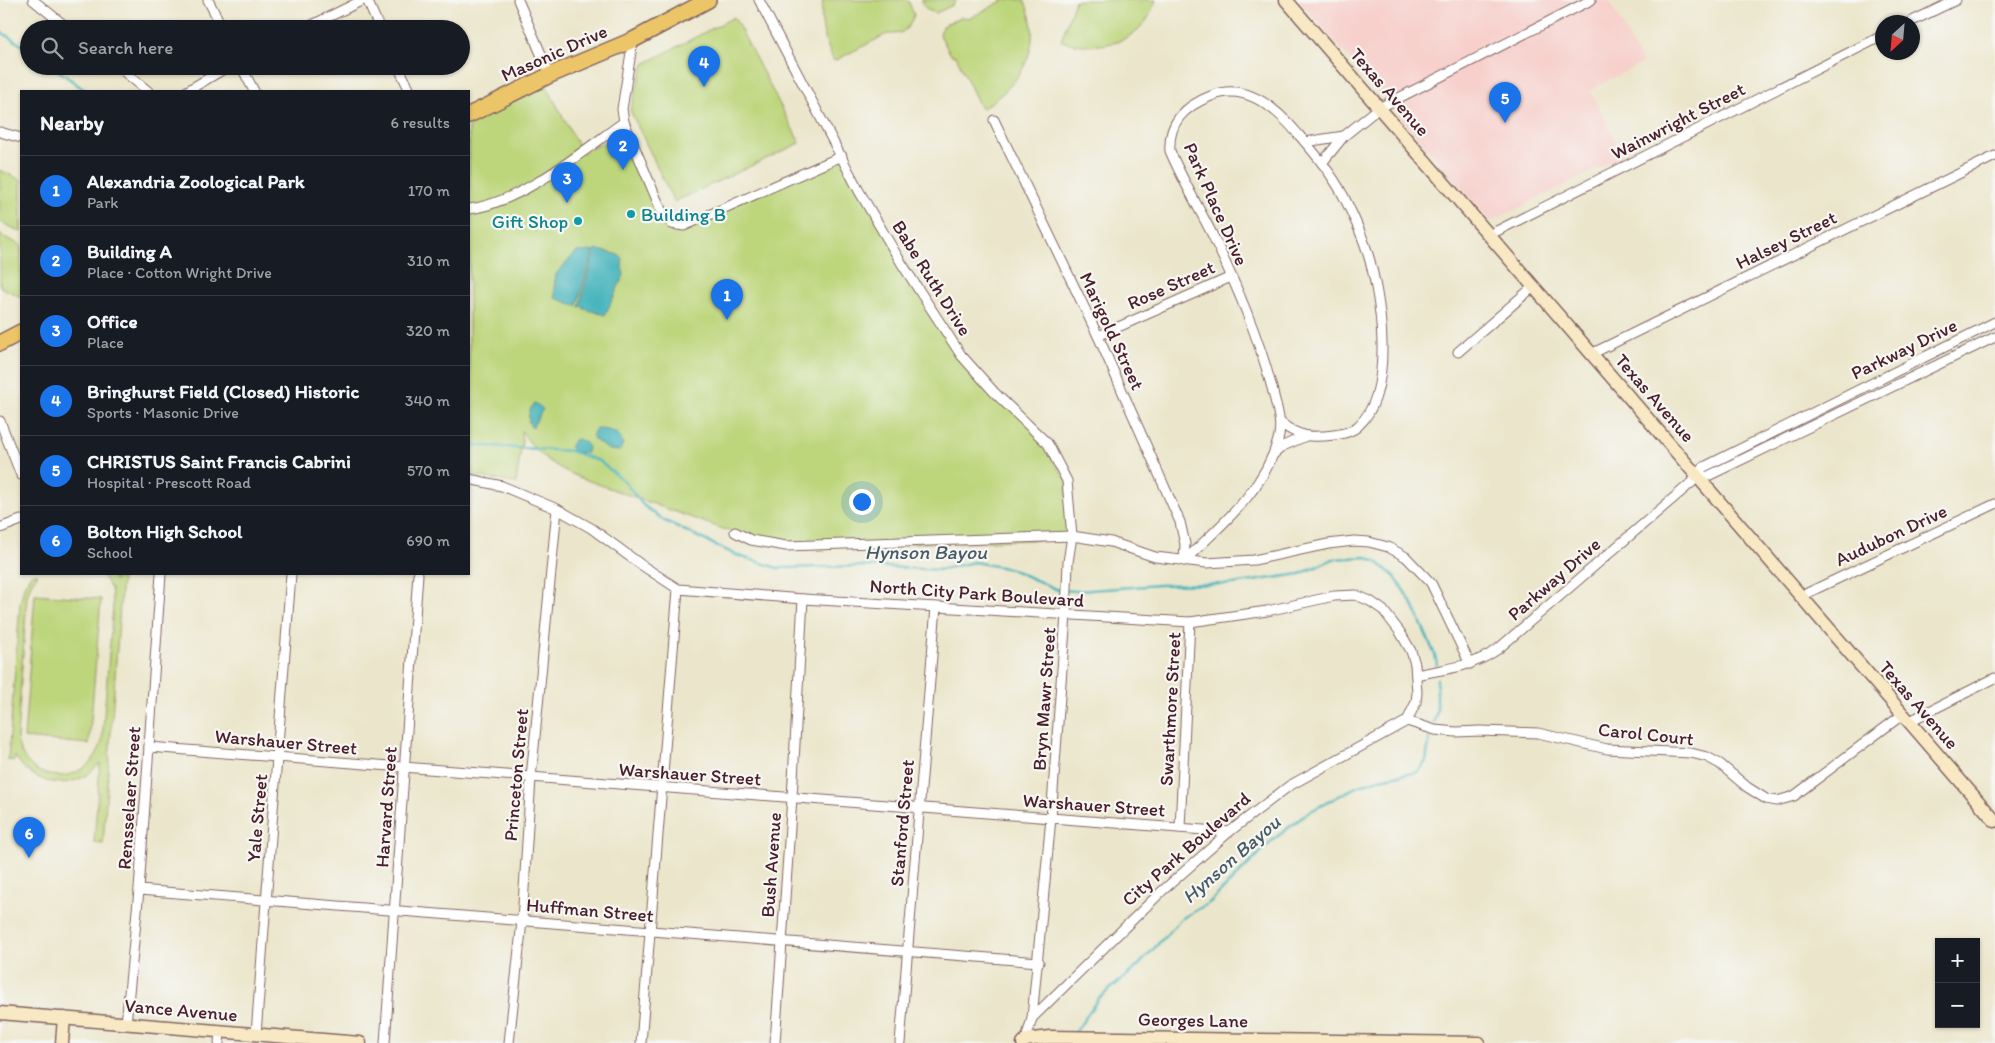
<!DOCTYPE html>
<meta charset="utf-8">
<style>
body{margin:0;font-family:Itim,sans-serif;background:#242831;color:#f1f3f6}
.controls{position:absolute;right:15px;bottom:15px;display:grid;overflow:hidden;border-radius:0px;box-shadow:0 1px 4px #0004}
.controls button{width:45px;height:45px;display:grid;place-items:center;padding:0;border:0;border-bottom:1px solid #363941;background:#171b24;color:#f1f3f6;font:25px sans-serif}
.compass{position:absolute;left:1875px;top:15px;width:45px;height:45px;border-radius:50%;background:#171b24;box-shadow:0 1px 4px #0004;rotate:206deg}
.you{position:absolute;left:861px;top:501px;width:18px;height:18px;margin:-12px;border:4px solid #fff;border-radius:50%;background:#1a73e8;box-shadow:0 0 0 8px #1a73e833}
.badge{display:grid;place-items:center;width:32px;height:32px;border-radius:50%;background:#1a73e8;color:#fff;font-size:16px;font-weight:700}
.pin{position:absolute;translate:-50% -41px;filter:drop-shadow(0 1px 2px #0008)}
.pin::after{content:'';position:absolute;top:26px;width:18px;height:15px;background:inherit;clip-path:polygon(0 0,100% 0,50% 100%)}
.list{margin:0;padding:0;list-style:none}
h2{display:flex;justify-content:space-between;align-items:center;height:65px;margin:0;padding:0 20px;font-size:21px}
h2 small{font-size:16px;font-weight:400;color:#9ea1a6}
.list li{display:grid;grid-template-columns:32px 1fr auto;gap:15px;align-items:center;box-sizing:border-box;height:70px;padding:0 20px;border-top:1px solid #363941}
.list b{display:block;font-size:19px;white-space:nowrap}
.list p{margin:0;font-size:16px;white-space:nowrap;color:#9ea1a6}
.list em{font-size:16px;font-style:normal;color:#9ea1a6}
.icon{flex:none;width:28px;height:28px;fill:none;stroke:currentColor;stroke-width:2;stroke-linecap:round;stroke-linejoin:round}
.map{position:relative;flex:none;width:1995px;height:1043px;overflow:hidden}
.search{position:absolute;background:#171b24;box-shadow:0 1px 4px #0004;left:20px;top:20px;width:450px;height:55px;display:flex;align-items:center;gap:12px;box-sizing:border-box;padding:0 18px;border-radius:28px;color:#9ea1a6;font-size:19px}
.panel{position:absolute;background:#171b24;box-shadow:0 1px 4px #0004;left:20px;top:90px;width:450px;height:485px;border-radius:0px}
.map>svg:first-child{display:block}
.built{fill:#f7d0cc}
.green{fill:#bdd67b;stroke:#847a53}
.water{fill:#44b4bc;stroke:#476a74}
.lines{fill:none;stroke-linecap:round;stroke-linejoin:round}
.stream{stroke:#44b4bc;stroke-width:2.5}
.street-casing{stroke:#826563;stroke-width:11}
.secondary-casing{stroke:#826563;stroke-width:15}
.primary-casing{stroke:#826563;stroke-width:18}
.street{stroke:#fff;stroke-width:9}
.secondary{stroke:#f8e8c3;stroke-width:12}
.primary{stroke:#edc569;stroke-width:15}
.culture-dot{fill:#0f9aa8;stroke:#f6f6f2;stroke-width:2}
.labels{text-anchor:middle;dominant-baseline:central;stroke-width:4.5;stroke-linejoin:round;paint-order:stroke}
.street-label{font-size:19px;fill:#4a1f2b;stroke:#f6f6f2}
.culture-label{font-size:19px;fill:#0d838f;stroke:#f6f6f2;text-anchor:start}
.water-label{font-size:20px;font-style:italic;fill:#485b65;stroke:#f6f6f2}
</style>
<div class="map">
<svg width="1995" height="1043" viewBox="0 0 1995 1043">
<rect width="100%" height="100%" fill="#f6f6f2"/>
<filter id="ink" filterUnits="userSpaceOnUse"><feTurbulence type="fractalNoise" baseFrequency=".02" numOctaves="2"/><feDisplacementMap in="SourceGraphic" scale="10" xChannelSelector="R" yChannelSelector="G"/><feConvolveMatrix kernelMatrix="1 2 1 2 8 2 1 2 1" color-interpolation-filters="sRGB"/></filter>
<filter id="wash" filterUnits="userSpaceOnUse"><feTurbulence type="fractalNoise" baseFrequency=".0096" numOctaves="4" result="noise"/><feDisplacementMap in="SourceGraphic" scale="20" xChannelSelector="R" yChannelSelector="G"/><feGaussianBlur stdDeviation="1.12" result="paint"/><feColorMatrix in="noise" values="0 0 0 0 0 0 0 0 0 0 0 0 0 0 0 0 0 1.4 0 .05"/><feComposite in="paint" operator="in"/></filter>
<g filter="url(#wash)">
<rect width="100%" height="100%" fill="#ebe6cb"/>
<path class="built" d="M 1299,0 L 1609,0 L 1642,63 L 1590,90 L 1623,156 L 1490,222 Z"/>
<g class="green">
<path d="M 823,0 L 908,0 L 914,15 C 908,30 903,35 887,34 L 834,61 C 824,40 819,23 823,0 Z"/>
<path d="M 921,0 L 956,0 L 953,5 L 936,13 L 927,10 Z"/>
<path d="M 1004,0 L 1024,0 C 1046,46 1021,85 981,109 L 956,56 L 951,55 L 940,35 L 942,26 L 962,17 L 970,18 Z"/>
<path d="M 1075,0 L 1156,0 C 1153,7 1150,16 1146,21 C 1125,48 1091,49 1061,41 Z"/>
<path d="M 734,17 L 800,143 L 674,202 L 630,110 L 644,64 Z"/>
<path d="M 543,79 L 582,153 L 624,133 L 662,213 L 678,227 L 841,156 L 960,354 L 1034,431 L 1067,481 L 1068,539 L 831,545 L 751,539 L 581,478 C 555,467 536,455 521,430 L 522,442 L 516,483 L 469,475 L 469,117 Z"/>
<path d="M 0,170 L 21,180 L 21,232 L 0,222 Z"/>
<path d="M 0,235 L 21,245 L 21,297 L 0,287 Z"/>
<path d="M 31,574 L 38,574 L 31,584 L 27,596 L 17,738 C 24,787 88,789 102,741 L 113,605 L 111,589 L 101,574 L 110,574 L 115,581 L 115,577 L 122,578 L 103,844 L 94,843 L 100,763 C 95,767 91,773 85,776 C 60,791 29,780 15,756 L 14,761 L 8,760 L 20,604 L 24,586 Z"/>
<path d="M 35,594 L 101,599 L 89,744 L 24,738 Z"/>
</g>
<g class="water">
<path d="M 595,249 L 616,254 L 623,258 L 622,268 L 624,275 L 605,315 L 584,309 L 583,306 L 579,307 Z"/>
<path d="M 593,251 L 577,306 L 555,298 L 554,287 L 556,274 L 576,252 Z"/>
<path d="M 535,403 L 543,409 L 532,428 C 526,421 528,409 535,403 Z"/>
<path d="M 596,429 C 608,429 619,431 623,443 L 620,451 L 609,450 L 593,439 L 593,433 Z"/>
<path d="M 577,439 L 585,442 L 588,447 L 587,453 L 575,452 L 570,447 L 574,440 Z"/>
</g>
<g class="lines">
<g class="stream">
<path d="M 0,31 L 29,50"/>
<path d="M 52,66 L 86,91"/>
<path d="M 469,445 L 571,451 L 599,461 L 624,481 L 643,505 L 663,520 L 736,555 L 778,568 L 868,566 L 939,570 L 974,562 L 1011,569 L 1058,590 L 1077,591 L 1159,585 L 1233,584 L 1300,574 L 1333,559 L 1366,557 L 1377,562 L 1395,577 L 1413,605 L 1435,655 L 1437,665"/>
<path d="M 1434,722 L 1437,711 L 1437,679"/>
<path d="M 1075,1033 L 1098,999 L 1137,967 L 1181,919 L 1209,903 L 1274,839 L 1309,812 L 1356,787 L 1379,779 L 1418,772 L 1426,761 L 1430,736"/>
</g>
</g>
</g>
<g filter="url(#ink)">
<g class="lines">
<defs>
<g id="street">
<path d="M 33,0 L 69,29"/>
<path d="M 208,0 L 223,29"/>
<path d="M 367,0 L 380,29"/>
<path d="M 518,0 L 550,75"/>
<path d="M 759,0 L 859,191 L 902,264 L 961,355 L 994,392 L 1048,444 L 1067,481 L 1072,536 L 1068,562 L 1066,615 L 1051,818 L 1032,1018"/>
<path d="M 1910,22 L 1956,0"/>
<path d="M 304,29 L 363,0"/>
<path d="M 633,40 L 622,109 L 624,122 L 662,212 L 672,224 L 684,226 L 842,156"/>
<path d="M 117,66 L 148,91"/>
<path d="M 241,66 L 254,91"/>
<path d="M 398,66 L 410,91"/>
<path d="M 187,91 L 229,66"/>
<path d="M 994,120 L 1098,336 L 1180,522 L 1185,544 L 1184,561"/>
<path d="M 0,132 L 21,138"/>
<path d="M 1305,142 L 1344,136"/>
<path d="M 1322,163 L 1344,136 L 1379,108 L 1591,0"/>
<path d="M 469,209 C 521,203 581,152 624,122"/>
<path d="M 1489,235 L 1882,36"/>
<path d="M 1098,336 L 1231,277"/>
<path d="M 1458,352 L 1533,287"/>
<path d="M 1591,354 L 1995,156"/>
<path d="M 0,421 L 21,475"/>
<path d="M 1274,454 L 1283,446 L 1306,436"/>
<path d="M 1698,477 L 1708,476 L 1995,337"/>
<path d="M 469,479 L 502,486 L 557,509 L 591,528 L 640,564 L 678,589 L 803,599 L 1190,622 L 1267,611 L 1334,596 L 1356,595 L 1370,601 L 1383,610 L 1400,632 L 1411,651 L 1415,664 L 1417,693 L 1416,702 L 1407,721"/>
<path d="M 0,528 L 21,520"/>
<path d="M 735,532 L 751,540 L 786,546 L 1072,536 L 1111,542 L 1155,557 L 1207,563 L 1254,560 L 1328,544 L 1354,541 L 1369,542 L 1388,547 L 1406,557 L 1431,583 L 1470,664"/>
<path d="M 1184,561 C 1220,526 1264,491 1278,440 C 1283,422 1276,406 1272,388 C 1258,335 1236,285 1213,236 C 1199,208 1183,181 1170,151 C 1168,122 1185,106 1211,96 C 1246,81 1277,109 1298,134 C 1315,153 1331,173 1343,195 C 1352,213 1361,232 1367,251 C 1381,295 1396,392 1358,426 C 1352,432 1342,434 1334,435 C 1311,438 1298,437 1281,423"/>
<path d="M 1801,596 L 1995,504"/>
<path d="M 1416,675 C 1447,668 1471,668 1498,649 L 1698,477 L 1702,468 L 1995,322"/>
<path d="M 1407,721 L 1435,730 L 1456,732 L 1480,731 L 1538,733 L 1607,749 L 1691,753 L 1707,757 L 1720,764 L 1747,787 L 1766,799 L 1777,801 L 1794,796 L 1902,715"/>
<path d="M 1908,722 L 1995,678"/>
<path d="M 149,747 L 1229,832"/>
<path d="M 1180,828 L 1190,622"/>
<path d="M 139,890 L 1039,962"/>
<path d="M 126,1024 L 139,890 L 161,574"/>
<path d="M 256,1034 L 291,574"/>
<path d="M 1026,1040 L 1032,1018 L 1161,892 L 1229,832 L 1289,786 L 1407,721"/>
<path d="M 219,1043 L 220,1032"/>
<path d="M 385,1043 L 418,574"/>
<path d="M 509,1043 L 522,921 L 531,778 L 557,509"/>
<path d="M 641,1043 L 678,589"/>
<path d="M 775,1043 L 792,798 L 803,599"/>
<path d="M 900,1043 L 936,607"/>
</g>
<g id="secondary">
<path d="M 1286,0 L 1995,821"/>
<path d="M 0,1013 L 360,1043"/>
<path d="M 62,1043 L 64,1018"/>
<path d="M 1023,1043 L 1026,1040 L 1050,1037 L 1479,1043"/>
</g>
<g id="primary">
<path d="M 469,115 L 550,75 L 633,40 L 708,0"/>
<path d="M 0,343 L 21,332"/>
</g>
</defs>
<use href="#street" class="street-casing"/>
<use href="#secondary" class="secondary-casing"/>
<use href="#primary" class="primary-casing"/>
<use href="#street" class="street"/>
<use href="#secondary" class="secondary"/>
<use href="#primary" class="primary"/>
</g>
</g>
<g class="culture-dot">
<circle cx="631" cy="214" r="5"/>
<circle cx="578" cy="221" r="5"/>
</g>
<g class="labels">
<g class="street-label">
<text transform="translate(554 53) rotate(-24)">Masonic Drive</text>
<text transform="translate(1390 92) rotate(49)">Texas Avenue</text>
<text transform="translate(1678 121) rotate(-27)">Wainwright Street</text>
<text transform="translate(1216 204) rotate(66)">Park Place Drive</text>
<text transform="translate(1786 240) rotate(-26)">Halsey Street</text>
<text transform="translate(932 278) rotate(58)">Babe Ruth Drive</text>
<text transform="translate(1171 285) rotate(-24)">Rose Street</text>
<text transform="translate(1112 331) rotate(65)">Marigold Street</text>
<text transform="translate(1904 349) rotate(-26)">Parkway Drive</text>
<text transform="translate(1655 398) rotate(49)">Texas Avenue</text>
<text transform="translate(1891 535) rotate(-25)">Audubon Drive</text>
<text transform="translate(1554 579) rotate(-41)">Parkway Drive</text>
<text transform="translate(977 593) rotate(4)">North City Park Boulevard</text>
<text transform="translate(1044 699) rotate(-86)">Bryn Mawr Street</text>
<text transform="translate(1919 705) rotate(49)">Texas Avenue</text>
<text transform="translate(1170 709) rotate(-87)">Swarthmore Street</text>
<text transform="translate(1646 734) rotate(6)">Carol Court</text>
<text transform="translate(286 742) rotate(5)">Warshauer Street</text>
<text transform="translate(690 774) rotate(4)">Warshauer Street</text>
<text transform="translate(516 775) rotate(-85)">Princeton Street</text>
<text transform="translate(129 798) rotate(-86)">Rensselaer Street</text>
<text transform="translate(1094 805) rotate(4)">Warshauer Street</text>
<text transform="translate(386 807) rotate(-86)">Harvard Street</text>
<text transform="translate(257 818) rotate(-85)">Yale Street</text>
<text transform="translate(902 823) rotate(-85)">Stanford Street</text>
<text transform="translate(1186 849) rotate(-41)">City Park Boulevard</text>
<text transform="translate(771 865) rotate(-86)">Bush Avenue</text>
<text transform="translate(590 910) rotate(5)">Huffman Street</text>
<text transform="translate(181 1010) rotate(5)">Vance Avenue</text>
<text transform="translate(1193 1020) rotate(1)">Georges Lane</text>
</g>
<g class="culture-label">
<text x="641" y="214">Building B</text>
<text x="568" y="221" text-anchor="end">Gift Shop</text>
</g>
<g class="water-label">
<text x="926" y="552">Hynson Bayou</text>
<text transform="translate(1231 859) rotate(-41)">Hynson Bayou</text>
</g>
</g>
</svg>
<div class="controls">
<button>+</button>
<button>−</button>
</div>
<svg class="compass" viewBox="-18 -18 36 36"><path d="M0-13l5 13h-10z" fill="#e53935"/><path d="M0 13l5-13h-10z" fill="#9ea1a6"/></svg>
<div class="you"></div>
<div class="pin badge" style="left:727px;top:320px">1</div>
<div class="pin badge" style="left:623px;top:170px">2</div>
<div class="pin badge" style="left:567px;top:203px">3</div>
<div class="pin badge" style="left:704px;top:87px">4</div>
<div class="pin badge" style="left:1505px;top:123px">5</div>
<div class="pin badge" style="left:29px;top:858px">6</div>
<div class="search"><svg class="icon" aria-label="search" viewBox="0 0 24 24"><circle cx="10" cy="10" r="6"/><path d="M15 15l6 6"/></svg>Search here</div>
<section class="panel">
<h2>Nearby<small>6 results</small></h2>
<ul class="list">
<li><span class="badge">1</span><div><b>Alexandria Zoological Park</b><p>Park</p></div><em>170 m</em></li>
<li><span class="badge">2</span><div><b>Building A</b><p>Place · Cotton Wright Drive</p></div><em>310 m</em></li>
<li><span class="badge">3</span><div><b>Office</b><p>Place</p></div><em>320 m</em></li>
<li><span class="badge">4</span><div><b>Bringhurst Field (Closed) Historic</b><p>Sports · Masonic Drive</p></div><em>340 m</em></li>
<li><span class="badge">5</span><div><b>CHRISTUS Saint Francis Cabrini</b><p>Hospital · Prescott Road</p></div><em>570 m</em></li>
<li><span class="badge">6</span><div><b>Bolton High School</b><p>School</p></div><em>690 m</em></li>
</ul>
</section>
</div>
